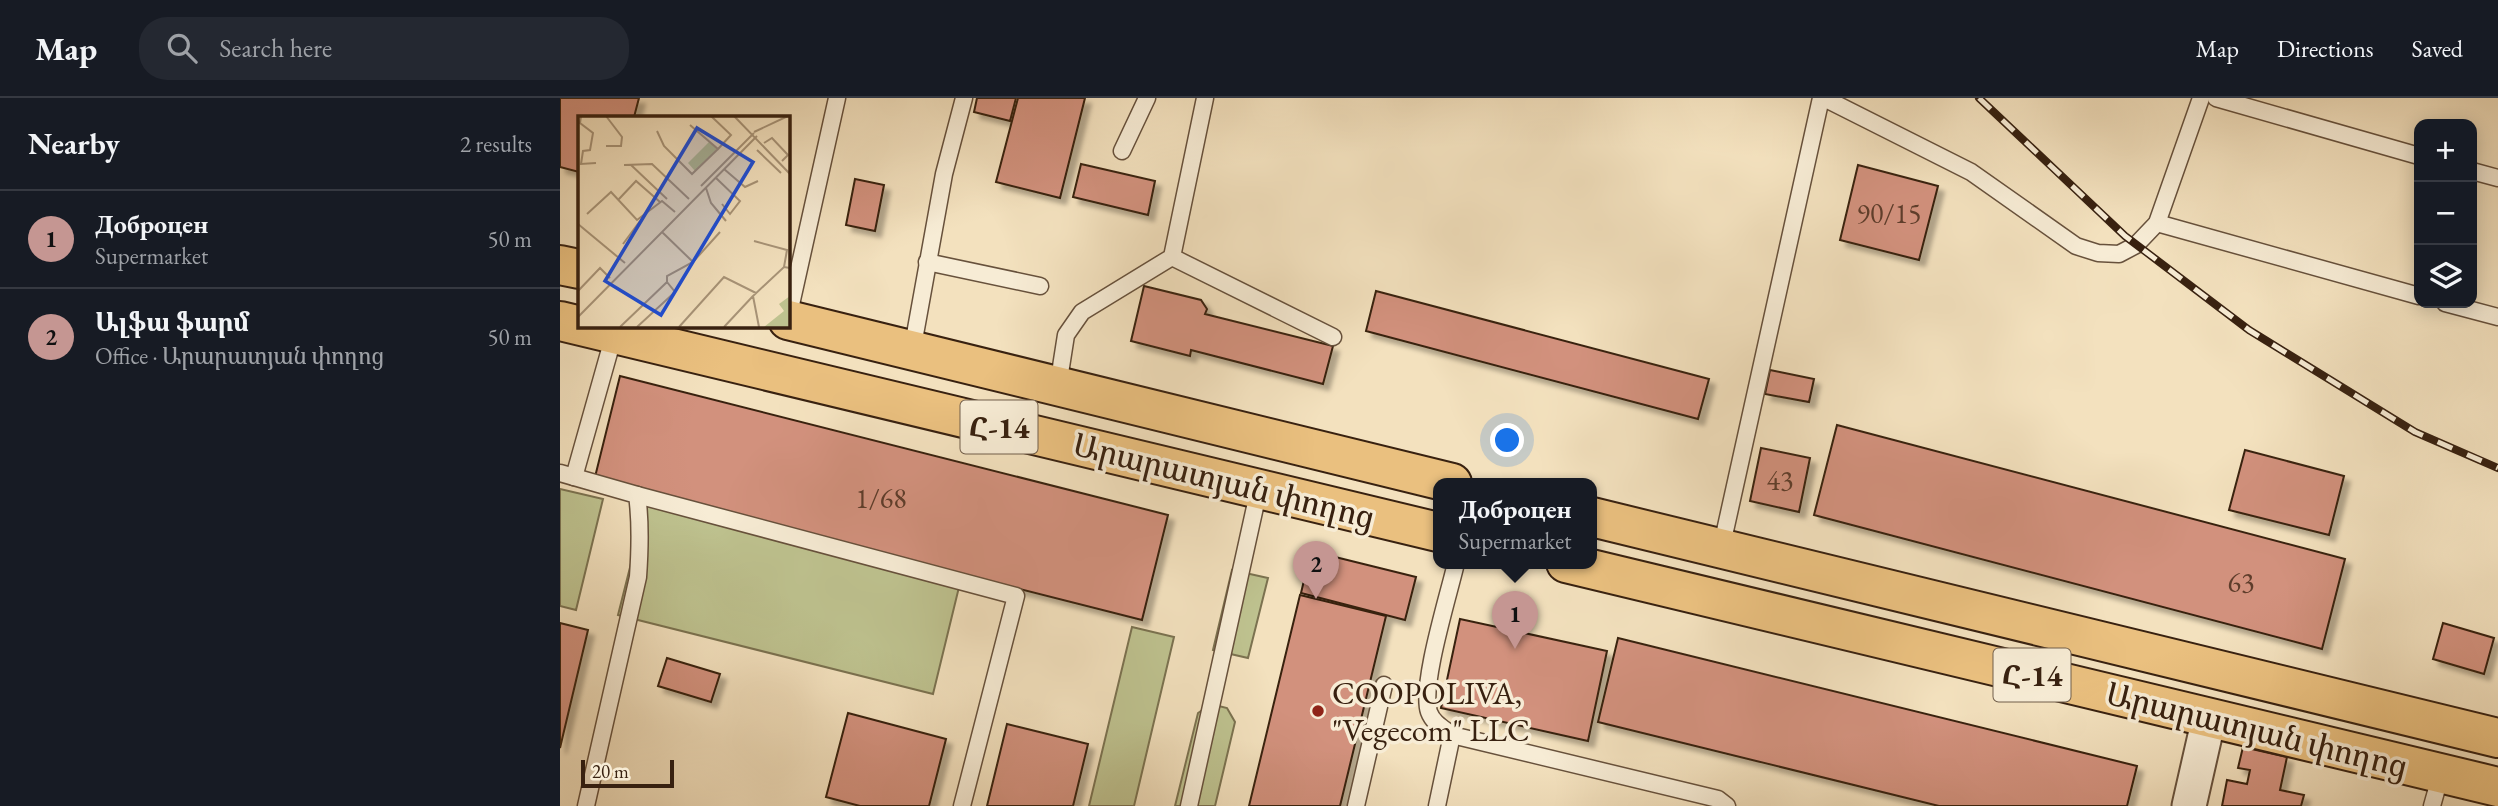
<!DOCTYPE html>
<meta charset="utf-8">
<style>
body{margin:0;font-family:"EB Garamond","Noto Serif Armenian",serif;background:#242831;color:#f1f3f6}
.controls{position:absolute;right:21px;top:21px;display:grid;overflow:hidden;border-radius:14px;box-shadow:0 4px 18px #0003}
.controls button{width:63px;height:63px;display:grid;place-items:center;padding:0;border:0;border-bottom:2px solid #363941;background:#171b24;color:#f1f3f6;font:35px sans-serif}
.scale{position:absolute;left:21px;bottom:18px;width:93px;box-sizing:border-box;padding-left:7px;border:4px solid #382110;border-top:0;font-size:19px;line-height:24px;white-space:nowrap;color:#382110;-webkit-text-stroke:5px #f7ecd5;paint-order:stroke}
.you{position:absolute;left:948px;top:343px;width:24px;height:24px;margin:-18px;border:5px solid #fff;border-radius:50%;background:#1a73e8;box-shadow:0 0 0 10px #1a73e833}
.badge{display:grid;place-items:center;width:46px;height:46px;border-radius:50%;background:#c59692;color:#111;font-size:23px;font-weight:700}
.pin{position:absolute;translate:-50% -58px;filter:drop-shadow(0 2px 4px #0008)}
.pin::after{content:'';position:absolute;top:37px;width:24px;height:21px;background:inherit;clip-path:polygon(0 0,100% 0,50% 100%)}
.popup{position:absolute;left:873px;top:380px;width:164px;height:91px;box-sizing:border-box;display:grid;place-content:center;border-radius:14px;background:#171b24;filter:drop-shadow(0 2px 5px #0005);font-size:23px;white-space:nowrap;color:#9ea1a6}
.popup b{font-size:26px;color:#f1f3f6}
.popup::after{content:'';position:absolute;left:50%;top:100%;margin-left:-14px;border:14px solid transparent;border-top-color:#171b24}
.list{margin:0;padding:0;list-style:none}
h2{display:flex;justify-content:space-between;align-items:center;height:91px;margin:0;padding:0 28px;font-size:30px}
h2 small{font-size:23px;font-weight:400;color:#9ea1a6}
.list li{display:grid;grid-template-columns:46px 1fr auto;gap:21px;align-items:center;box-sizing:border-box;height:98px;padding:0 28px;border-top:2px solid #363941}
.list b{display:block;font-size:26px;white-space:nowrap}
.list p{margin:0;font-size:23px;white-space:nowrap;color:#9ea1a6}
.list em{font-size:23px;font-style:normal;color:#9ea1a6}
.icon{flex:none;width:38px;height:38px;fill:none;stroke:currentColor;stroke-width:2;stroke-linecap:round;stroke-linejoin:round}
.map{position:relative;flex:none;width:1938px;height:708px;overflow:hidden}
header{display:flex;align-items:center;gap:42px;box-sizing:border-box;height:98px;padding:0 35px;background:#171b24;border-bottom:2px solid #363941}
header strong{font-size:33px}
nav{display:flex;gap:38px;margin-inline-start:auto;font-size:24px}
.search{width:490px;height:63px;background:#242831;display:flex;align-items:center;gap:18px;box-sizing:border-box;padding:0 24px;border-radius:28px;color:#9ea1a6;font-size:26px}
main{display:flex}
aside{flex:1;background:#171b24}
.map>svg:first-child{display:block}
.green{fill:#bec28f;stroke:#7b7250;stroke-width:2}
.building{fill:#d2917d;stroke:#382110;stroke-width:2;filter:url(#shadow)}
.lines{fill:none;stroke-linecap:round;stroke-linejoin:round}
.service-casing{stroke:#67513c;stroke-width:19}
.minor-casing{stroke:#67513c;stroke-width:37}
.primary-casing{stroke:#382110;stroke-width:42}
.service{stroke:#f7ecd5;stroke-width:16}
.minor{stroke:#f7ecd5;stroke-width:33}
.primary{stroke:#eac07f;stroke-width:38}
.rail-casing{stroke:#382110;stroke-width:8}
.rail{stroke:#f7ecd5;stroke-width:5;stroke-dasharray:16;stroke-linecap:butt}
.poi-dot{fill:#8f2418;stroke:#f7ecd5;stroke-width:2.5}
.labels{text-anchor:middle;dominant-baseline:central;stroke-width:7;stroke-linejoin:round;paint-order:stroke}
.number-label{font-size:28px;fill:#5e3d2b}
.shield{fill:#f7ecd5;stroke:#715e4b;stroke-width:2}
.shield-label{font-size:30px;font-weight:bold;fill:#382110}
.street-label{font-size:32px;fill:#382110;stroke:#f7ecd5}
.poi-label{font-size:32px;fill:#382110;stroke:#f7ecd5;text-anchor:start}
.inset-road{fill:none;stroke:#a89478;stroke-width:2}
.view{fill:#1d4ed8;fill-opacity:0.15;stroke:#1d4ed8;stroke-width:3.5}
.inset-edge{fill:none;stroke:#382110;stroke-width:3.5}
</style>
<header>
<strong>Map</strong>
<div class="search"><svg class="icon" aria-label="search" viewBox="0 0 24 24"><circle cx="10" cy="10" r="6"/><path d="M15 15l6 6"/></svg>Search here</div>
<nav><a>Map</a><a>Directions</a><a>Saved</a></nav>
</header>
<main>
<aside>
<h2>Nearby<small>2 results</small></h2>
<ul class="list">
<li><span class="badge">1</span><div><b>Доброцен</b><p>Supermarket</p></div><em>50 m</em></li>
<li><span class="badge">2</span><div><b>Ալֆա ֆարմ</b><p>Office · Արարատյան փողոց</p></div><em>50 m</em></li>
</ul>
</aside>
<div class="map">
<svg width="1938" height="708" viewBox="0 0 1938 708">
<defs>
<filter id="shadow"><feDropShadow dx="6" dy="6" stdDeviation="2" flood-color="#0004"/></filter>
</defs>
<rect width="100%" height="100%" fill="#f3e1be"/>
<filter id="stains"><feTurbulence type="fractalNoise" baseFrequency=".00286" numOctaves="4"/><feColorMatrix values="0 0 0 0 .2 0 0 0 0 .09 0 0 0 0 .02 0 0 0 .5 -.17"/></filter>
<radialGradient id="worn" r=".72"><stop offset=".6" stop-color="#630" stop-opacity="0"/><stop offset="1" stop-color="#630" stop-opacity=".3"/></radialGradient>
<g class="green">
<path d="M 0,391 L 43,401 L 16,512 L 0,508 Z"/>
<path d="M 86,406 L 400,485 L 373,596 L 58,517 Z"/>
<path d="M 672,472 L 708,480 L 688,560 L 653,552 Z"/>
<path d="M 572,529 L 614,539 L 574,708 L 529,708 Z"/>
<path d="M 651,606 L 667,610 L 675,624 L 655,708 L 615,708 L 638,615 Z"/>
</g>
<g class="building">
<path d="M 0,0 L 79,0 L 74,19 L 19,19 L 19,74 L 0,69 Z"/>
<path d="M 417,0 L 456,0 L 450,23 L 414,14 Z"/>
<path d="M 458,0 L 525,0 L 500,100 L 436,84 Z"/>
<path d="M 521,66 L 595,83 L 588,117 L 513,99 Z"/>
<path d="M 1298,67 L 1378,88 L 1359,162 L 1280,142 Z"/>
<path d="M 295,81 L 324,87 L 315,133 L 286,127 Z"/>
<path d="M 584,188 L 641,202 L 647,211 L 645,216 L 773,248 L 763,286 L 631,252 L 630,258 L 571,243 Z"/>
<path d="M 816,193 L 1149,281 L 1138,321 L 806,233 Z"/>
<path d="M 1210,272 L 1254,281 L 1249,304 L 1205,296 Z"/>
<path d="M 60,278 L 608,417 L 582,522 L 34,383 Z"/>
<path d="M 1277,327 L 1785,461 L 1762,551 L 1254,417 Z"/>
<path d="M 1201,350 L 1250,360 L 1239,414 L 1190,403 Z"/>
<path d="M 1685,352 L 1784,378 L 1769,437 L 1669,412 Z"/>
<path d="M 751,453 L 856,479 L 845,522 L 741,495 Z"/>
<path d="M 740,497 L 826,518 L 780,708 L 689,708 Z"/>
<path d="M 900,521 L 1047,553 L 1028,643 L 881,610 Z"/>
<path d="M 0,525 L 28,532 L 0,650 Z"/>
<path d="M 1883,525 L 1934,540 L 1924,576 L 1873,561 Z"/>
<path d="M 1058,540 L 1577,668 L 1567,708 L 1379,708 L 1038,624 Z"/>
<path d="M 107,560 L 160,576 L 151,604 L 98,588 Z"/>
<path d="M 288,615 L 386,641 L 369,708 L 300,708 L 266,699 Z"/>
<path d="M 447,626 L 528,646 L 513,708 L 427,708 Z"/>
<path d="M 1683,649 L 1727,659 L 1720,692 L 1744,697 L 1741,708 L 1662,708 L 1667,682 L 1687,686 L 1690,672 L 1678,670 Z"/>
</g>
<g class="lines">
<defs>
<g id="service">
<path d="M 1264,0 L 1411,74 L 1516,148 L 1538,155 L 1559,156 L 1576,147 L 1597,125 L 1641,0"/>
<path d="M 1656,0 L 1859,58"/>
<path d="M 562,53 L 587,0"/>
<path d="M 1912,73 L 1938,80"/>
<path d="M 1597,125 L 1859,198"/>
<path d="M 612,159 L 773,239"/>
<path d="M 367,164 L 480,188"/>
<path d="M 1885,205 L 1938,219"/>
<path d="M 228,220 L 277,0"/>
<path d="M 352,253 L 384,76 L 404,0"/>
<path d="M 498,288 L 506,237 L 522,214 L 612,159 L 645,0"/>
<path d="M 0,375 L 77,397 C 81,425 80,451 78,479 L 26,708"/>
<path d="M 14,379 L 54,237"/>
<path d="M 77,397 L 456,498 L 402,708"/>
<path d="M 1161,451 L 1261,0"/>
<path d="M 896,465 C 889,496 860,588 869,614 C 873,625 883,630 892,637 L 1158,701 L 1167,708"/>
<path d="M 629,708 L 699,391"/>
<path d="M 796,708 L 824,587"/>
<path d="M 877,708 L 892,637"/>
<path d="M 1872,708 L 1881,676"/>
</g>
<path id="minor" d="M 1629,708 L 1649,620"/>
<g id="primary">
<path d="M 0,167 L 19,171"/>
<path d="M 228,222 L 892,385"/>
<path d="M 0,223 L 878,434"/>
<path d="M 1032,419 L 1938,640"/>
<path d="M 1006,465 L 1938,689"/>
</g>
</defs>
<use href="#service" class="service-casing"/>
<use href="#minor" class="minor-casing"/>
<use href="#primary" class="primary-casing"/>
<use href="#service" class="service"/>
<use href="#minor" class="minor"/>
<use href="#primary" class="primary"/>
<defs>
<path id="rail" d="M 1419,0 L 1565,138 L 1689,232 L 1855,334 L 1938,370"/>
</defs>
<use href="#rail" class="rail-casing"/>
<use href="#rail" class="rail"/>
</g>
<circle class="poi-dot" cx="758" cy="613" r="7"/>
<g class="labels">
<g class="number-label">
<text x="1329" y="115">90/15</text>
<text x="1220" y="382">43</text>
<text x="321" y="400">1/68</text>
<text x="1681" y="484">63</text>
</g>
<g class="shield">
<rect x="400.5" y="302.5" width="77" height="53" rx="5"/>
<rect x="1433.5" y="550.5" width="77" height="53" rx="5"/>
</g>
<g class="shield-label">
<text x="439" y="329">Հ-14</text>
<text x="1472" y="577">Հ-14</text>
</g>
<g class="street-label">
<text transform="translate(664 383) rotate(14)">Արարատյան փողոց</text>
<text transform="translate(1697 632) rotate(14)">Արարատյան փողոց</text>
</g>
<g class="poi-label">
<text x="772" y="595">COOPOLIVA,<tspan x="772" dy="37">"Vegecom" LLC</tspan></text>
</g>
</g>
<g transform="translate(18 18)">
<rect width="212" height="212" fill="#f3e1be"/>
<path d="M 131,26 L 139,33 L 117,55 L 110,47 ZM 212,180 L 212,211 L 186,211 L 206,195 L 201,188 Z" fill="#bec28f"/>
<path class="inset-road" d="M 3,0 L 2,7 L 15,17 L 12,34 L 5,35 L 3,48 L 18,47M 28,0 L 44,21 L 43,30 L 28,30M 156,0 L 212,58M 112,9 L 140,33 L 153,19 L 133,0M 79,15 L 86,30 L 114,58 L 140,33M 176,16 L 210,0M 186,27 L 194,22 L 210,39 L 204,45M 179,34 L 203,57M 46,49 L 74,48 L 111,83M 53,49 L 89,83M 146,53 L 167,71 L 180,65M 138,62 L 162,85 L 152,98 L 144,88M 123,70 L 176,17M 128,72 L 133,87 L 148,105M 41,83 L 58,65 L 82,86M 9,98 L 33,76 L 59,104 L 84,85 L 97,96M 0,108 L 47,147M 84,116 L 115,146M 176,125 L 209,134 L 206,151M 45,128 L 62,105M 0,175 L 22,152 L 32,162M 0,201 L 179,20M 42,211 L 89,166 L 89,160 L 115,146 L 142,116M 59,211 L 97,176 L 89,166M 101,211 L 146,161 L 178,177M 146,211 L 175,180M 181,211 L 175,180 L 206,151 L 212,152"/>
<path class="view" d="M 119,12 L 175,46 L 83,199 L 27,165 Z"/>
<rect width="212" height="212" class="inset-edge"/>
</g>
<rect width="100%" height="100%" filter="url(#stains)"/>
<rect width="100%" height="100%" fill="url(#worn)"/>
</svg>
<div class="controls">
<button>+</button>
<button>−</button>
<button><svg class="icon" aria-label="layers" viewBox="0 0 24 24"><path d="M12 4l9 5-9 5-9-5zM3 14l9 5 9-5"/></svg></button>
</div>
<div class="scale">20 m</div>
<div class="you"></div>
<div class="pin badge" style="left:955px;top:551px">1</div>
<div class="popup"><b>Доброцен</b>Supermarket</div>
<div class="pin badge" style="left:756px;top:501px">2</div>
</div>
</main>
